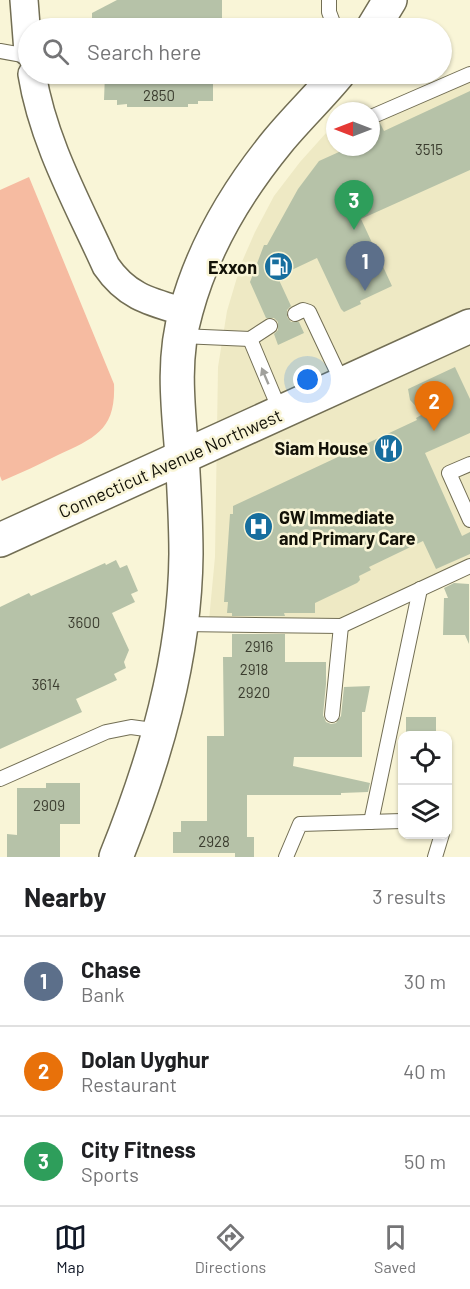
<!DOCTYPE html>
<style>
body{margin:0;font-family:Barlow,sans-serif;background:#f2f2f2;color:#202124}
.controls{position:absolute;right:18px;bottom:18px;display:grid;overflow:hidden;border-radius:12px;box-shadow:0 2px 4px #0004}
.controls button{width:54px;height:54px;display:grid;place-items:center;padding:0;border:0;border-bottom:2px solid #e0e0e0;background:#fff;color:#202124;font:30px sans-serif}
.compass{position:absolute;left:326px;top:102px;width:54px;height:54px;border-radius:50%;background:#fff;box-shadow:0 2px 4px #0004;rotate:270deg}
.you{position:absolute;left:308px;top:380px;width:21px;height:21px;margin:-15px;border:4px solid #fff;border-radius:50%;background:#1a73e8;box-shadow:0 0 0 9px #1a73e833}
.badge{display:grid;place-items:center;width:39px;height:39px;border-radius:50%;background:#111827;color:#fff;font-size:20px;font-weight:700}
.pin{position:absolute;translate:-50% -50px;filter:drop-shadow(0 2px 3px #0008)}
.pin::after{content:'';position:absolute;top:32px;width:21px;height:18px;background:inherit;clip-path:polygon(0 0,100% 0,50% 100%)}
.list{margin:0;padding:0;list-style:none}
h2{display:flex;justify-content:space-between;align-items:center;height:78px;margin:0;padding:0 24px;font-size:26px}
h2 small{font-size:20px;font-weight:400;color:#757577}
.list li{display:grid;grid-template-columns:39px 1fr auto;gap:18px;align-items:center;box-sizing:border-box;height:90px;padding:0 24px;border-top:2px solid #e0e0e0}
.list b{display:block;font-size:22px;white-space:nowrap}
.list p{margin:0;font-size:20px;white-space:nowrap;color:#757577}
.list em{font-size:20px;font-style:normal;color:#757577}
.icon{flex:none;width:33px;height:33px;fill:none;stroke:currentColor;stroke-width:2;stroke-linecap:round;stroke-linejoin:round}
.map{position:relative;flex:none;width:470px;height:857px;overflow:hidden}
.search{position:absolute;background:#fff;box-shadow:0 2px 4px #0004;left:18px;right:18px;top:18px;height:66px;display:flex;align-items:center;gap:15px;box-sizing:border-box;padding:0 21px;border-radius:33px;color:#757577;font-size:22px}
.sheet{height:348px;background:#fff}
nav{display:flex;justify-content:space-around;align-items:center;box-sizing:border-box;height:84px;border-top:2px solid #e0e0e0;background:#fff;font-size:16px;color:#757577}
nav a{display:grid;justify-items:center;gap:3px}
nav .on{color:#111827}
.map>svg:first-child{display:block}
.built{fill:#eee9c4}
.grass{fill:#f6bba1}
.building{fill:#b6c2a8}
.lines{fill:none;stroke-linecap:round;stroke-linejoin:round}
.lane-casing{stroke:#726e54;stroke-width:16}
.street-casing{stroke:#726e54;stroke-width:30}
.secondary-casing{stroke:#726e54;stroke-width:36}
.primary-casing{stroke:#726e54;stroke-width:36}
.lane{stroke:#fff;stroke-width:14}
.street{stroke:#fff;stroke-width:27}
.secondary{stroke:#fff;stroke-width:33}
.primary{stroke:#fff;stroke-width:33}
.oneway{fill:#a0a09c}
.labels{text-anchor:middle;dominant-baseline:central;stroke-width:5;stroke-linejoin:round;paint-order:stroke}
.number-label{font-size:15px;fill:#3b3d2f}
.poi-label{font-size:18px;font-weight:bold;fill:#121107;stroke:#f9f5d7;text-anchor:end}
.street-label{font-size:18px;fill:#121107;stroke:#f9f5d7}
</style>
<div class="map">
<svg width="470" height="857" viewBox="0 0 470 857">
<rect width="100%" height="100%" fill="#f9f5d7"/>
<path class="built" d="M 470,68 L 470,562 L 337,623 L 209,620 L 215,557 L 218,367 L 227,311 L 241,264 L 255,232 L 274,196 L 300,162 L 335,123 L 335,147 L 371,147 L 371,111 Z"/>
<path class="grass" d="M 29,177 L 114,384 C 116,430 95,438 58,455 C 40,464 21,473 2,481 L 0,476 L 0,190 Z"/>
<g class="building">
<path d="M 117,0 L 222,0 L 222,28 L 92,28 L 92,13 Z"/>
<path d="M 105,74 L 213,74 L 213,101 L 198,101 L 198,104 L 188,104 L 188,107 L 127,107 L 127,104 L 117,105 L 117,100 L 104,100 Z"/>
<path d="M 470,91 L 470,170 L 361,219 L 392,286 L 360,301 L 361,304 L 344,312 L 341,309 L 317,258 L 281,275 L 283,278 L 279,280 L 291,306 L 287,310 L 287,317 L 291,322 L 299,322 L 304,333 L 278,345 L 274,334 L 278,330 L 278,322 L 274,318 L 266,318 L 250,282 L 264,245 L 267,245 L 298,189 L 319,161 L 350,147 L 371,147 L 371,126 L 380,123 L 384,131 Z"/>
<path d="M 455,367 L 470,399 L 470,433 L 425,453 L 462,536 L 470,532 L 470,554 L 436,569 L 423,541 L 369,567 L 371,570 L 359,576 L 360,580 L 357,583 L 315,603 L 315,613 L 284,613 L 285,616 L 232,616 L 232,613 L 227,613 L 228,602 L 224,602 L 230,514 L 233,514 L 233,506 L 417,420 L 416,418 L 423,414 L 410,400 L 408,389 Z"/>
<path d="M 116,560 L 120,568 L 127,565 L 138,591 L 131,594 L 135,602 L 112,613 L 129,650 L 124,662 L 126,668 L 114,674 L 117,680 L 76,699 L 82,712 L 0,749 L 0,607 L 29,593 L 31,596 L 105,563 L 106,565 Z"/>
<path d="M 454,583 L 469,584 L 469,644 L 465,635 L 443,635 L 444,598 L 448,598 L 444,588 Z"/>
<path d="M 232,634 L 285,634 L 285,662 L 326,662 L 326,684 L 323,715 L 326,722 L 331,724 L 336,723 L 341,716 L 344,687 L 370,686 L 365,712 L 362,712 L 362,757 L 294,757 L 293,766 L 370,783 L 368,792 L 341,793 L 341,795 L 247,795 L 247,837 L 254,837 L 254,857 L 235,857 L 235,853 L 173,853 L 173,832 L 181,832 L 181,821 L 207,821 L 207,736 L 224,736 L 223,657 L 232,657 Z"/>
<rect x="406" y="717" width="30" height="18"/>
<path d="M 46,783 L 80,783 L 80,824 L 60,824 L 60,857 L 7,857 L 7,834 L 17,835 L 17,788 L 46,788 Z"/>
</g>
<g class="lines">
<defs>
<g id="lane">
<path d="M 329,0 L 329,12 L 335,28"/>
<path d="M 0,51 L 28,56"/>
<path d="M 371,117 L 470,74"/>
<path d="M 295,314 L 303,310 L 309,312 L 343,384"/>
<path d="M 181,336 L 250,339 L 270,326"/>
<path d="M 250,339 L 281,413"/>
<path d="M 470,464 L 449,473 L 470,520"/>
<path d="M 181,624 L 341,626 L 470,566"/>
<path d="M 332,715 L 341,626"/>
<path d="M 0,779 L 106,732 L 131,727 L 160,731"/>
<path d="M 371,822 L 420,589"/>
<path d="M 286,857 L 300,824 L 402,821"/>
<path d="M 435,857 L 442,834"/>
</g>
<g id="street">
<path d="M 24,0 L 28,52"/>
<path d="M 32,74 C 43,142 78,204 106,266 C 127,297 151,302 185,312"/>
</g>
<g id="secondary">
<path d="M 373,28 L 390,0"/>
<path d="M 116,857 C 155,760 185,659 186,554 C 186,522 184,488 182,455 C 178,407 172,358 186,311 C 203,248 237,191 278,141 C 297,118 319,97 338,74"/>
</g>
<path id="primary" d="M 0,540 L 470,326"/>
</defs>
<use href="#lane" class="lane-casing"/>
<use href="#street" class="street-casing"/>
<use href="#secondary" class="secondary-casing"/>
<use href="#primary" class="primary-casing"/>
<use href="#lane" class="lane"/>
<use href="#street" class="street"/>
<use href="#secondary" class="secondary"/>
<use href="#primary" class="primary"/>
</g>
<defs><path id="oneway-solid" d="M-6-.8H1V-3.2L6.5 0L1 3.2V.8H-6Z" transform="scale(1.5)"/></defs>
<use class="oneway" href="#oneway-solid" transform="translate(265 376) rotate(-113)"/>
<defs>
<symbol id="fuel-disc" viewBox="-11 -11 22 22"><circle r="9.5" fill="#176e9e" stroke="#f9f5d7"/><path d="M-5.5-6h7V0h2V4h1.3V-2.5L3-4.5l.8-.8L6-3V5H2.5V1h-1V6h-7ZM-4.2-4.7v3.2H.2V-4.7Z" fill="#fff"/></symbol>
<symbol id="restaurant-disc" viewBox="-11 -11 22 22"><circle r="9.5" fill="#176e9e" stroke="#f9f5d7"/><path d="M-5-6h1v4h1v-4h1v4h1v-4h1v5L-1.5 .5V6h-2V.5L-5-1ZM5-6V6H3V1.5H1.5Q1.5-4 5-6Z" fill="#fff"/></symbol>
<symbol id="hospital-disc" viewBox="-11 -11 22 22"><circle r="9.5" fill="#176e9e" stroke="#f9f5d7"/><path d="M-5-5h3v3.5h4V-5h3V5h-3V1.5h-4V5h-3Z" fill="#fff"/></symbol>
</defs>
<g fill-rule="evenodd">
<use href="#fuel-disc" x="262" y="250" width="33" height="33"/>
<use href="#restaurant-disc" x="372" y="432" width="33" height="33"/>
<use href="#hospital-disc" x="242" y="510" width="33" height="33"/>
</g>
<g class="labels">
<g class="number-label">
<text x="159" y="95">2850</text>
<text x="429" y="149">3515</text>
<text x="84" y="622">3600</text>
<text x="259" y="646">2916</text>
<text x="254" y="669">2918</text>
<text x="46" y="684">3614</text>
<text x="254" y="692">2920</text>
<text x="49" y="805">2909</text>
<text x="214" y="841">2928</text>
</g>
<g class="poi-label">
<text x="257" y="267">Exxon</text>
<text x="368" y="448">Siam House</text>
<text x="279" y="517" text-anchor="start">GW Immediate<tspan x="279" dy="21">and Primary Care</tspan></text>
</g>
<g class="street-label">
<text transform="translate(170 463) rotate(-24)">Connecticut Avenue Northwest</text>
</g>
</g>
</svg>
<div class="controls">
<button><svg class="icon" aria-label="locate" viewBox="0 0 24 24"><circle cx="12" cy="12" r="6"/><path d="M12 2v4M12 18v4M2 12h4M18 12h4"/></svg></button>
<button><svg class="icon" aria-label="layers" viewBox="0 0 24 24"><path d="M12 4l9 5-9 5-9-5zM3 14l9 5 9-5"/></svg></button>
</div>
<svg class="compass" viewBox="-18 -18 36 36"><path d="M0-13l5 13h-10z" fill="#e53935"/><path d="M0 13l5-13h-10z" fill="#757577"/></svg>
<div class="you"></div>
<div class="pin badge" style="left:365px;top:291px;background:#5c6f8a">1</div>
<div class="pin badge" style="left:434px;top:431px;background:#e8710a">2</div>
<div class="pin badge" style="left:354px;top:230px;background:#2e9e5b">3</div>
<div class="search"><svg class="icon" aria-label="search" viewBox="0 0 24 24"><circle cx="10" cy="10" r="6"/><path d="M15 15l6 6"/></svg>Search here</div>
</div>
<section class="sheet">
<h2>Nearby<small>3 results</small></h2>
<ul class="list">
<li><span class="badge" style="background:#5c6f8a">1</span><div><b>Chase</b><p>Bank</p></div><em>30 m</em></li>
<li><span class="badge" style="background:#e8710a">2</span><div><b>Dolan Uyghur</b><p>Restaurant</p></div><em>40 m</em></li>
<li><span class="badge" style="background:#2e9e5b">3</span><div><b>City Fitness</b><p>Sports</p></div><em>50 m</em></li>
</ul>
</section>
<nav>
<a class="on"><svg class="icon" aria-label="map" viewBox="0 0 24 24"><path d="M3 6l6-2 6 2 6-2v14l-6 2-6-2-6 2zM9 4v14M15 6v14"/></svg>Map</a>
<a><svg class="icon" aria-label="directions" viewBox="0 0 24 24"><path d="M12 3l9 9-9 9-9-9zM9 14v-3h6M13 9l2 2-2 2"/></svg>Directions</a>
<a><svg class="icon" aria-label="saved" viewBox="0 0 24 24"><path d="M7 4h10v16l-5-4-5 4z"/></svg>Saved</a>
</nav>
